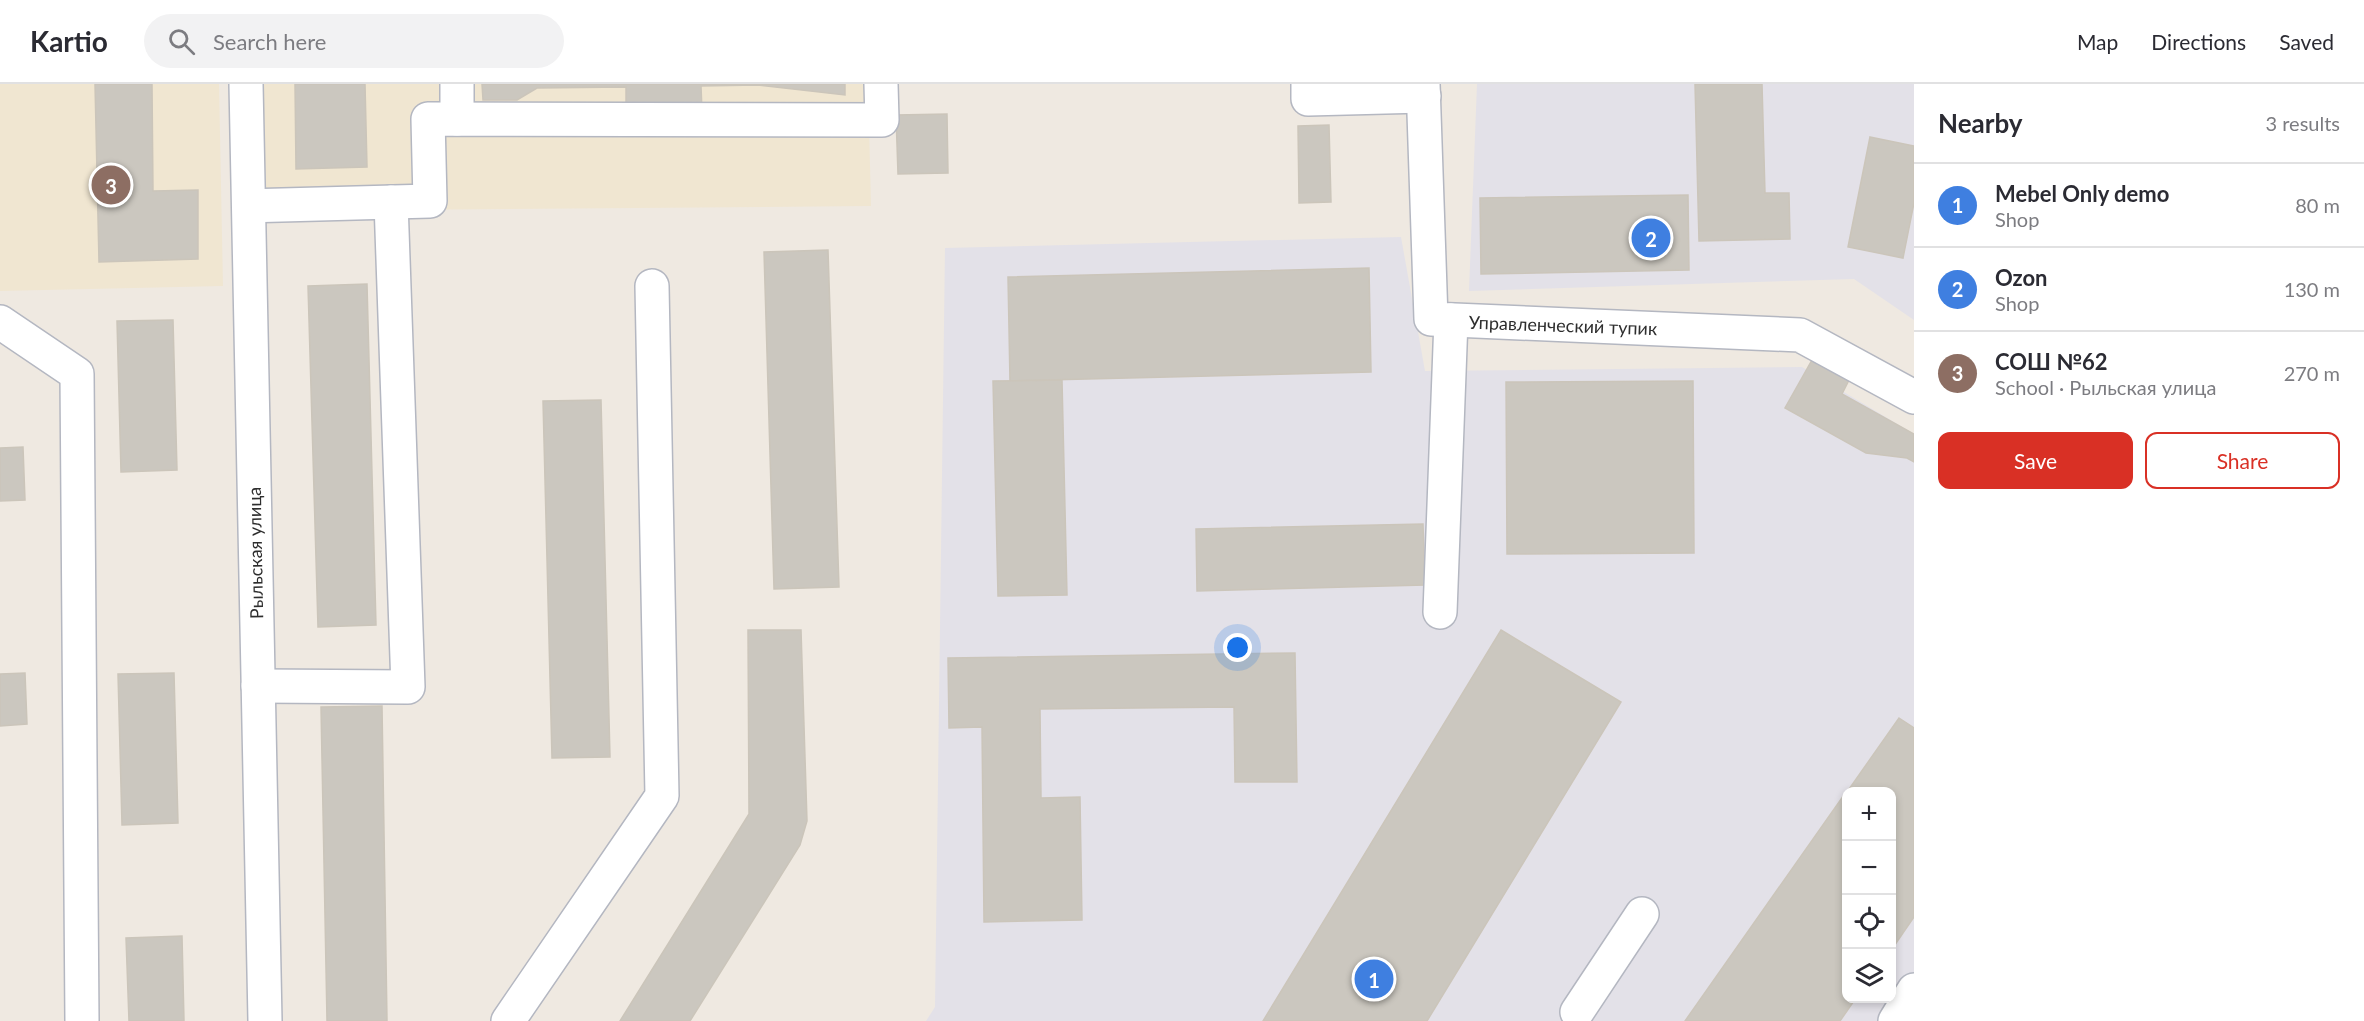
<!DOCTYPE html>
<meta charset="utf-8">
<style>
body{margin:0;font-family:Lato,sans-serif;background:#f2f2f3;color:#2b2b33}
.controls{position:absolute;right:18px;bottom:18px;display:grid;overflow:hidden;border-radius:12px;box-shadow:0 3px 9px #0003}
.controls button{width:54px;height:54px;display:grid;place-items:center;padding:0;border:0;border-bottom:2px solid #e1e1e2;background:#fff;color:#2b2b33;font:30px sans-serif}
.you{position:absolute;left:1238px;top:564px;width:21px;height:21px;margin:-15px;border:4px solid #fff;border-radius:50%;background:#1a73e8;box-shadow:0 0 0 9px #1a73e833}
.badge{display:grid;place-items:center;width:39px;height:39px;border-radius:50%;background:#d93025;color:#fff;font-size:20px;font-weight:700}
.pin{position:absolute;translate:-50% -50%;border:3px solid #fff;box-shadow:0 2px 6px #0006}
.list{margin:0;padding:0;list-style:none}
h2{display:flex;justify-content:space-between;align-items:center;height:78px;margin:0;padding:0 24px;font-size:26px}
h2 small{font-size:20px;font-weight:400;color:#7c7c81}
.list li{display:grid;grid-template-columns:39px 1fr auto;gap:18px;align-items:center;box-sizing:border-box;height:84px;padding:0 24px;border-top:2px solid #e1e1e2}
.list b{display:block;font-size:22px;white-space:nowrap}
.list p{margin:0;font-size:20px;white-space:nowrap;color:#7c7c81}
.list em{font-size:20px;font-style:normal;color:#7c7c81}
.actions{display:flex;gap:12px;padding:18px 24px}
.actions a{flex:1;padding:14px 0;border:2px solid #d93025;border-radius:12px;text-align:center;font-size:21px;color:#d93025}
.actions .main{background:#d93025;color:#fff}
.icon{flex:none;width:33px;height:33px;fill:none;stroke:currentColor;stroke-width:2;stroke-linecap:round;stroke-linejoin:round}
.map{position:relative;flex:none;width:1914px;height:937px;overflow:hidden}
header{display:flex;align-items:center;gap:36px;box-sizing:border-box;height:84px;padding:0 30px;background:#fff;border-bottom:2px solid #e1e1e2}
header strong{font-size:28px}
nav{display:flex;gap:33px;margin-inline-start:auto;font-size:21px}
.search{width:420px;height:54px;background:#f2f2f3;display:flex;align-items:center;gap:15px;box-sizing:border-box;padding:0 21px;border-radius:33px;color:#7c7c81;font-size:22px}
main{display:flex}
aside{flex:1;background:#fff}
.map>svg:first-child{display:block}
.industrial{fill:#e3e1e8;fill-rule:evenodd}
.education{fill:#f0e6d1}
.building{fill:#cbc7bf;stroke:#cbc5ba;stroke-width:1.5}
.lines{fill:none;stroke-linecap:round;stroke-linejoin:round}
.minor-casing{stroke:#b4b7c1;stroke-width:36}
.minor{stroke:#fff;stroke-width:33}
.labels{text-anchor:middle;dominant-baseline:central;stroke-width:4.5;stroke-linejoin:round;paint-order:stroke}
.street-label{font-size:18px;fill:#2e2e2e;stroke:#fff}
</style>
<header>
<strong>Kartio</strong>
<div class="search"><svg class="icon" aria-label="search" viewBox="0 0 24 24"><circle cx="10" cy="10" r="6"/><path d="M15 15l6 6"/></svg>Search here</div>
<nav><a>Map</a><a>Directions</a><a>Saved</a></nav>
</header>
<main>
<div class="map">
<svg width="1914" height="937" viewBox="0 0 1914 937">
<rect width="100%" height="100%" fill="#efe9e1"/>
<g class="industrial">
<path d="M 1477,0 L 1914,0 L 1914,236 L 1854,195 L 1469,207 Z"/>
<path d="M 1401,153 L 1425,287 L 1802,283 L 1914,350 L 1914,937 L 926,937 L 935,923 L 945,164 ZM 1846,708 L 1892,708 L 1892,914 L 1846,914 Z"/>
</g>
<g class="education">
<path d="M 0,0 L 219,0 L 223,202 L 0,207 Z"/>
<path d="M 260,0 L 868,0 L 871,122 L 264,127 Z"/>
</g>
<g class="building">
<path d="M 95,0 L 152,0 L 153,107 L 198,106 L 198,175 L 99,178 Z"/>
<path d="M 295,0 L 365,0 L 367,83 L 296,85 Z"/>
<path d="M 482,0 L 845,0 L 845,11 L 758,1 L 701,2 L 702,27 L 626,28 L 626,3 L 537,4 L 517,16 L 483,16 Z"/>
<path d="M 1695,0 L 1762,0 L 1765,109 L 1789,109 L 1790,155 L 1699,157 Z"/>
<path d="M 947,30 L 948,89 L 898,90 L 896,31 Z"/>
<path d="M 1329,41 L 1331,118 L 1299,119 L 1298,42 Z"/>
<path d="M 1870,53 L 1914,62 L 1914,119 L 1903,174 L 1848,163 Z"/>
<path d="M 1688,111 L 1689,186 L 1481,190 L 1480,114 Z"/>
<path d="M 828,166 L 839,503 L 774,505 L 764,168 Z"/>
<path d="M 1369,184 L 1371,288 L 1010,297 L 1008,193 Z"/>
<path d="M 367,200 L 376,541 L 318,543 L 308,202 Z"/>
<path d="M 173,236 L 177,386 L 121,388 L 117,237 Z"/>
<path d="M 1812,276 L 1849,296 L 1842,310 L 1914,350 L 1914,378 L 1907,374 L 1866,369 L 1785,324 Z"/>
<path d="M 1062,296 L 1067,511 L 998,512 L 993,297 Z"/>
<path d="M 1693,297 L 1694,469 L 1507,470 L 1506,298 Z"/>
<path d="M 601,316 L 610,673 L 552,674 L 543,317 Z"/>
<path d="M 23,363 L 25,416 L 0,417 L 0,364 Z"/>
<path d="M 1423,440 L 1425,501 L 1197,507 L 1196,445 Z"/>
<path d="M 748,546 L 801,546 L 807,737 L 800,761 L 690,937 L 620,937 L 749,730 Z"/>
<path d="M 1501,546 L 1621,618 L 1427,937 L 1263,937 Z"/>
<path d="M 1295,569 L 1297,698 L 1235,698 L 1234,623 L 1040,625 L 1041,714 L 1080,713 L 1082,836 L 984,838 L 982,643 L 949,644 L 948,574 Z"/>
<path d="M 25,589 L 27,640 L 0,642 L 0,590 Z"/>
<path d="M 174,589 L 178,739 L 122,741 L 118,590 Z"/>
<path d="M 382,622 L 387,937 L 327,937 L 321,623 Z"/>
<path d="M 1899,634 L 1914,644 L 1914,833 L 1892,865 L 1892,708 L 1847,708 Z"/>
<path d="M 1846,708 L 1846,914 L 1856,914 L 1840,937 L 1685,937 Z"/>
<path d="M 182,852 L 184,937 L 129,937 L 126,854 Z"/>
</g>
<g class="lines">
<defs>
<g id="minor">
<path d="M 246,0 L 265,937"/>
<path d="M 457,0 L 457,35"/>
<path d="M 1308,0 L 1308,15 L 1424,12"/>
<path d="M 1423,0 L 1431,235 L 1800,251 L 1914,313"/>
<path d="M 249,122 L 430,117 L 428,35 L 882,36 L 881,0"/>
<path d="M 0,238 L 77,290 L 82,937"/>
<path d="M 1440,528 L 1451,236"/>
<path d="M 258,602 L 408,603 L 391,118"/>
<path d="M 1577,928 L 1642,830"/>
<path d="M 508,937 L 662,712 L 652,202"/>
<path d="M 1895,937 L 1914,906"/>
</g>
</defs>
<use href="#minor" class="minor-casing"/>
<use href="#minor" class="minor"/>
</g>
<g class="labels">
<g class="street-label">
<text transform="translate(1563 241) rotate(2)">Управленческий тупик</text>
<text transform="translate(255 469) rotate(-91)">Рыльская улица</text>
</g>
</g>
</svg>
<div class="controls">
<button>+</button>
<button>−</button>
<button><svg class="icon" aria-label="locate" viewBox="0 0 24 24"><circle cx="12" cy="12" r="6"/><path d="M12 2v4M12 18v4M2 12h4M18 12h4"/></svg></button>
<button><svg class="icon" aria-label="layers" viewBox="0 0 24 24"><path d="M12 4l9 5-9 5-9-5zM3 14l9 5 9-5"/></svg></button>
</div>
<div class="you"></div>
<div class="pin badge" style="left:1374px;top:895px;background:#3f7fe0">1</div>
<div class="pin badge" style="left:1651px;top:154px;background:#3f7fe0">2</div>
<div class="pin badge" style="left:111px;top:101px;background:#8d6e63">3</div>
</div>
<aside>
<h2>Nearby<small>3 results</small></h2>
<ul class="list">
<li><span class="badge" style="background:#3f7fe0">1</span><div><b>Mebel Only demo</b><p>Shop</p></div><em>80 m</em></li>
<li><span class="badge" style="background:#3f7fe0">2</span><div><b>Ozon</b><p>Shop</p></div><em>130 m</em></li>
<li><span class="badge" style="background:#8d6e63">3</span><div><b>СОШ №62</b><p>School · Рыльская улица</p></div><em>270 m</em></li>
</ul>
<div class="actions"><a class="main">Save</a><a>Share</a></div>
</aside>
</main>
